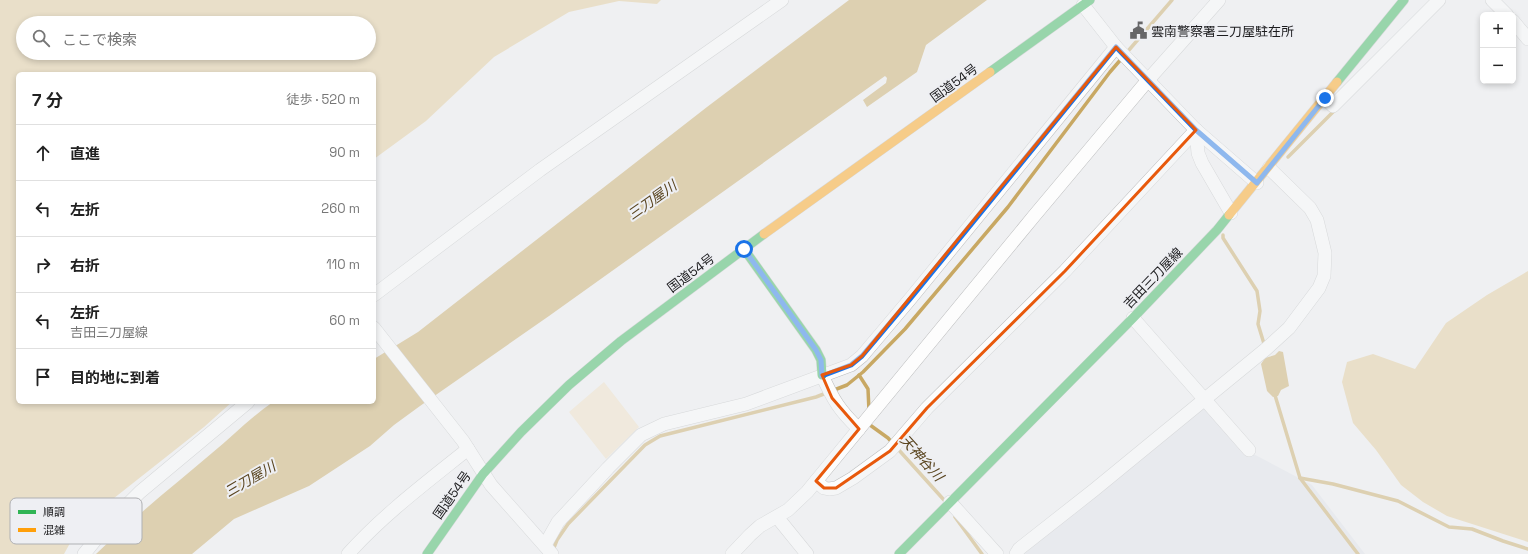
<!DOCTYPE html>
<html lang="ja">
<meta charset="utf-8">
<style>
body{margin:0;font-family:"Space Grotesk","Noto Sans JP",sans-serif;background:#f2f2f2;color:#222}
.controls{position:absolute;right:12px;top:12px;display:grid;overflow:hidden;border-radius:6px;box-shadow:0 2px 6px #0003}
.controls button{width:36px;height:36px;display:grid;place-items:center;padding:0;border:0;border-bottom:1px solid #e0e0e0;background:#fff;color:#222;font:20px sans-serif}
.stop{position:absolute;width:12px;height:12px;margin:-9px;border:3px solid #1a73e8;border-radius:50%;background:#fff}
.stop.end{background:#1a73e8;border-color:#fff;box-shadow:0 1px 4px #0008}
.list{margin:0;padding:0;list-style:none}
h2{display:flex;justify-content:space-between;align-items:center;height:52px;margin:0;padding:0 16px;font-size:17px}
h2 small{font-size:13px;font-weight:400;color:#767676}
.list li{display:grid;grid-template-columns:26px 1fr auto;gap:12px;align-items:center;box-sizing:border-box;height:56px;padding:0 16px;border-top:1px solid #e0e0e0}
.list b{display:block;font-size:15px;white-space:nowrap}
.list p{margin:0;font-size:13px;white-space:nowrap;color:#767676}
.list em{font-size:13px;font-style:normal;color:#767676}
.icon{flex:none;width:22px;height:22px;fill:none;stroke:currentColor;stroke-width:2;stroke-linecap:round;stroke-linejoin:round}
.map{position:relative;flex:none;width:1528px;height:554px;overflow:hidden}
.search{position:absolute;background:#fff;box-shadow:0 2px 6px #0003;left:16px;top:16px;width:360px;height:44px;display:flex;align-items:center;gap:10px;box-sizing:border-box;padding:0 14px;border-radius:22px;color:#767676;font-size:15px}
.panel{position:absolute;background:#fff;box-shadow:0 2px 6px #0003;left:16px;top:72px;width:360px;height:332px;border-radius:6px}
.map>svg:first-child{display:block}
.built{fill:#e0e2e9}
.green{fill:#f1e1c4}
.forest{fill:#e3ca97;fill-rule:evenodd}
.water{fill:#c8a863}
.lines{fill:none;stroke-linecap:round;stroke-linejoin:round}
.stream{stroke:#c8a863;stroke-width:3.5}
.street-casing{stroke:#bcbdbe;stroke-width:14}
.fast-casing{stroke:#bcbdbe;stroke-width:10}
.slow-casing{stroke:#bcbdbe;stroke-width:10}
.street{stroke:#fdfdfd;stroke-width:13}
.fast{stroke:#30b455;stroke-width:9}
.slow{stroke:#ff9f0a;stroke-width:9}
.route{stroke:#1a73e8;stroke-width:5}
.marked{fill:none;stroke:#e8590c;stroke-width:3;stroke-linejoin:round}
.labels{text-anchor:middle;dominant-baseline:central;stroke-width:4;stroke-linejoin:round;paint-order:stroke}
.poi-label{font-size:13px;fill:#1c1c1e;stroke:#eeeff3;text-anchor:start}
.street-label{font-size:13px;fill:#1c1c1e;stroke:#eeeff3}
.water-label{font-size:14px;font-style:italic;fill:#59441e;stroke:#eeeff3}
.key{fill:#eeeff3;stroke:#afb0b3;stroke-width:1}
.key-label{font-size:11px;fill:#1c1c1e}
</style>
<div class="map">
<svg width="1528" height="554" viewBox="0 0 1528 554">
<rect width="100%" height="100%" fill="#eff0f2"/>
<path class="built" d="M 1204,405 L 1242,448 L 1312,485 L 1365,554 L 1024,554 Z"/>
<path class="green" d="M 604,382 L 639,427 L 606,459 L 569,412 Z"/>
<g class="forest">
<path d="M 0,0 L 661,0 L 657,4 L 619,1 L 569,12 L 494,57 L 426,121 L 374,159 L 374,74 L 18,74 L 18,402 L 232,402 L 204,427 L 80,525 L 64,554 L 0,554 ZM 23,23 L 369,23 L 369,53 L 23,53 Z"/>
<path d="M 1528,271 L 1528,542 L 1447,516 L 1423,502 L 1401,485 L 1376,450 L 1353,423 L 1342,382 L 1347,362 L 1373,354 L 1415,369 L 1446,323 L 1487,295 Z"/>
</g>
<g class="water">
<path d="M 849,0 L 987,0 L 926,45 L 917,72 L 867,107 L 863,100 L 886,83 L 887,78 L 885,76 L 549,316 L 420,406 L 394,425 L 370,446 L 309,486 L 234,519 L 192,554 L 96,554 C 133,518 173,486 212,453 C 233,436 251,417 273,402 L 374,402 L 374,359 L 418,332 L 707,107 Z"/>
<path d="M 1279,351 L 1283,352 L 1289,386 L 1281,390 L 1278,396 L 1273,397 L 1267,391 L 1261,364 L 1265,358 L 1275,355 Z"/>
</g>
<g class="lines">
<g class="stream">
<path d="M 1288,157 L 1335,110"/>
<path d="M 1223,235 L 1223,238 L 1257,291 L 1260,311 L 1258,324 L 1265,347"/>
<path d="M 859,375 L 868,389 L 869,411"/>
<path d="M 1274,392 L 1300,478 L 1358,554"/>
<path d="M 870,421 L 870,425 L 888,438 L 944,500"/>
<path d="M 1300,478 L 1333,484 L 1398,501 L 1449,527 L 1472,529 L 1503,541 L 1528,549"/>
<path d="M 955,517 L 982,554"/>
<path d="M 553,550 L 557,540 L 568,524 L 645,445 L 660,436 L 816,397 L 847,385 L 863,372 L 905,329 L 1008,207 L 1110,72 L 1172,0"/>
</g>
<defs>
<g id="street">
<path d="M 1492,0 L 1507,15"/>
<path d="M 1083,5 L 1116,47 L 1196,130 L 1257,183"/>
<path d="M 1513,21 L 1528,39"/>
<path d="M 1325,98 L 1333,106 L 1439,0"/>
<path d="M 1196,130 L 1198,153 L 1202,163 L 1231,213"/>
<path d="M 374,295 L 540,170 L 782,0"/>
<path d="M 1133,318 L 1249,450"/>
<path d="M 374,328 L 463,441 L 491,485 L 552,554"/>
<path d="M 822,375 C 833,400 840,411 859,429"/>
<path d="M 816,481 L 824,488 L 829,489 L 836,488 L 853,478 L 890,451 L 927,408 L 1065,271 L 1196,130"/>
<path d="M 950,502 L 997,554"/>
<path d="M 777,517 L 807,554"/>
<path d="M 545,545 L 558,522 L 608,468 L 641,435 L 664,424 L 746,404 L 851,365 L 862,356 L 911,298 L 1116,47"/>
<path d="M 84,554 L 109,523 L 140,492 L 248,402"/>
<path d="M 348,554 C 384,514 427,482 468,449"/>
<path d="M 732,554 L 750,535 L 760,526 L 788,510 L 807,492 L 1034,216 L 1148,80 L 1219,0"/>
<path d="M 1016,554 L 1019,549 L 1094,490 L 1266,349 L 1289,328 L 1319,288 L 1324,276 L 1325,253 L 1317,220 L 1310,208 L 1269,168"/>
</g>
<g id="fast">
<path d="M 990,72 L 1090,0"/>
<path d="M 1337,82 L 1404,0"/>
<path d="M 744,249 L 816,350 L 821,360 L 822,375"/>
<path d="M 427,554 L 483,474 L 521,432 L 569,385 L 621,341 L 764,234"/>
<path d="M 899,554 L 1133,318 L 1217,230 L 1229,215"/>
</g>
<g id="slow">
<path d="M 1229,215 L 1337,82"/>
<path d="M 764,234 L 990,72"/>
</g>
</defs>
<use href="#street" class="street-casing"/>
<use href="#fast" class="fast-casing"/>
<use href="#slow" class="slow-casing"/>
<use href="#street" class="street"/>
<use href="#fast" class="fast"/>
<use href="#slow" class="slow"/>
</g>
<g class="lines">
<path class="route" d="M 744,249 L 816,350 L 821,360 L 822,376 L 851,365 L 862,356 L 911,298 L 1116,47 L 1196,130 L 1257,183 L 1325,98"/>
</g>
<path d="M0 0H1528V554H0ZM 1116,47 L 1196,130 L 1065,271 L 927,408 L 890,451 L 836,488 L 824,488 L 816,481 L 859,429 L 832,398 L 822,375 L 851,365 L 862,356 Z" fill="#eff0f2" fill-opacity=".55" fill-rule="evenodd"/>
<path class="marked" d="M 1116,47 L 1196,130 L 1065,271 L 927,408 L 890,451 L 836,488 L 824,488 L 816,481 L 859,429 L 832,398 L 822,375 L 851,365 L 862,356 Z"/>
<defs>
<symbol id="civic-bare" viewBox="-9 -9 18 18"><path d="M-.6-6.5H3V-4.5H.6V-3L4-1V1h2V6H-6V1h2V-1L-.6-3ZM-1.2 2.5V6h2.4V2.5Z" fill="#666668" stroke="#eeeff3" stroke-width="2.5" paint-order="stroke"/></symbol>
</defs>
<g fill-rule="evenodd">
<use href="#civic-bare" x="1126" y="18" width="25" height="25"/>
</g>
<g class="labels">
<g class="poi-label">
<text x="1151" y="31">雲南警察署三刀屋駐在所</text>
</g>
<g class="street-label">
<text transform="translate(954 83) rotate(-36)">国道54号</text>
<text transform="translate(691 273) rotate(-37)">国道54号</text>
<text transform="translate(1153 278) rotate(-46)">吉田三刀屋線</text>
<text transform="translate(452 495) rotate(-55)">国道54号</text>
</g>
<g class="water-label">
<text transform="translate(652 200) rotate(-35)">三刀屋川</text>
<text transform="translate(922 458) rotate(48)">天神谷川</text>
<text transform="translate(250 479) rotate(-30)">三刀屋川</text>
</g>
</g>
<rect x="10" y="498" width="132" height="46" rx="6" class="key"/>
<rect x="18" y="510" width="18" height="4" fill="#30b455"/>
<rect x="18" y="528" width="18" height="4" fill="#ff9f0a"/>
<g class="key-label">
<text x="43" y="516">順調</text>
<text x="43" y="534">混雑</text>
</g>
</svg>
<div class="controls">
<button>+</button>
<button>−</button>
</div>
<div class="stop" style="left:744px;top:249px"></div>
<div class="stop end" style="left:1325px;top:98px"></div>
<div class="search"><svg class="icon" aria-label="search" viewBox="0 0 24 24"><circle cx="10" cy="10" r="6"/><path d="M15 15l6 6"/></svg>ここで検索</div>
<section class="panel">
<h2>7 分<small>徒歩 · 520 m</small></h2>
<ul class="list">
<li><svg class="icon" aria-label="ahead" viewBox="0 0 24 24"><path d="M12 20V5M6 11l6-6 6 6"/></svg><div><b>直進</b></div><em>90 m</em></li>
<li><svg class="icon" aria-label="left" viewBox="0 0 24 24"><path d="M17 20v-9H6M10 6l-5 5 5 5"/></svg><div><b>左折</b></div><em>260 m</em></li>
<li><svg class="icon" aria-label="right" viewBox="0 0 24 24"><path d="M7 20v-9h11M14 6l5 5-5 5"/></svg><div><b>右折</b></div><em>110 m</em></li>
<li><svg class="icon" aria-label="left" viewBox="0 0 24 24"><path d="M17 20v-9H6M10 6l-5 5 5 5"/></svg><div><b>左折</b><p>吉田三刀屋線</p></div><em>60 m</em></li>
<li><svg class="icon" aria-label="arrive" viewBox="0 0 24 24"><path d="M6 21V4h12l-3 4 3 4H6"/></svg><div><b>目的地に到着</b></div></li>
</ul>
</section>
</div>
